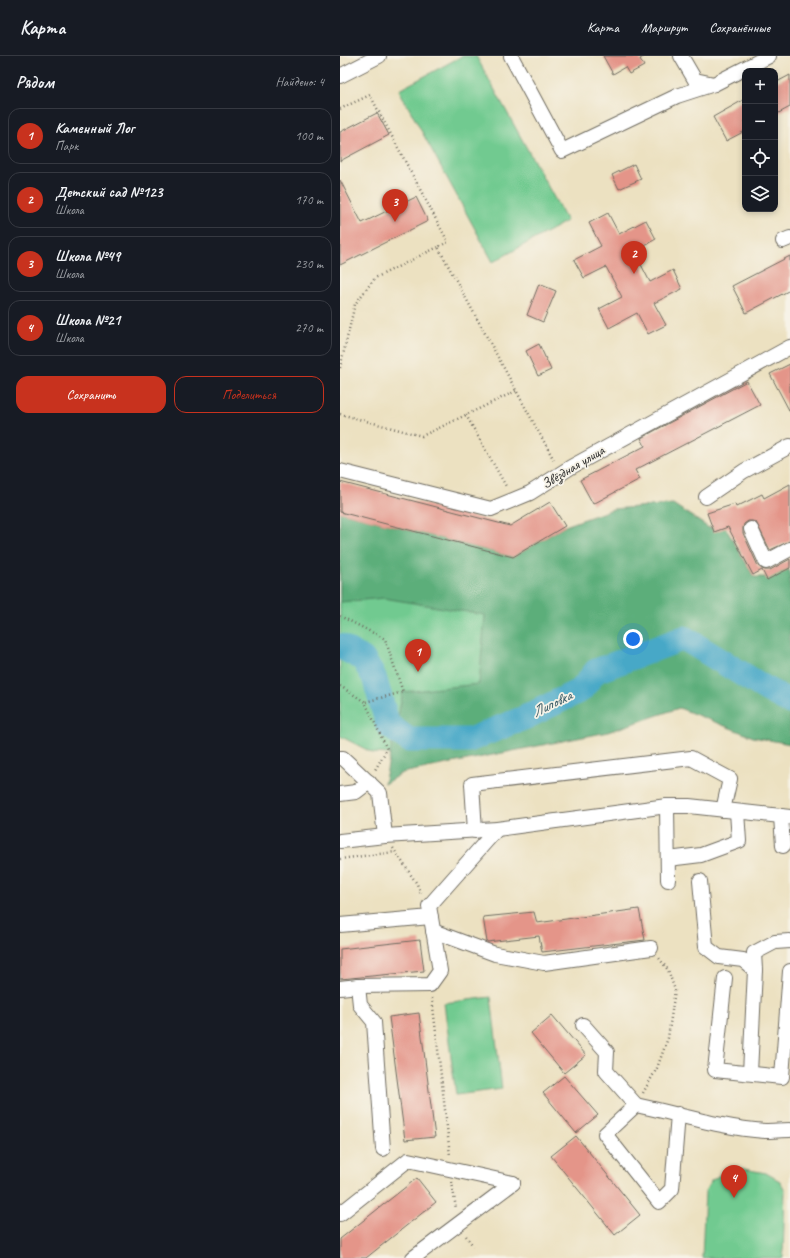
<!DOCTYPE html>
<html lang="ru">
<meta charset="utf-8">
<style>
body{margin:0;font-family:Caveat,sans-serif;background:#20242c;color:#f1f3f6}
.controls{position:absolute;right:12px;top:12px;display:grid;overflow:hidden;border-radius:8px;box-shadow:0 2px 6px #0003}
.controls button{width:36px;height:36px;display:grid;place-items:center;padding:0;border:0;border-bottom:1px solid #363941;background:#171b24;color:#f1f3f6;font:20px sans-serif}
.you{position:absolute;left:293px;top:583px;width:14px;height:14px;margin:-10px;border:3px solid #fff;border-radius:50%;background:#1a73e8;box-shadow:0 0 0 6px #1a73e833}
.badge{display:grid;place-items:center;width:26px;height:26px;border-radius:50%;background:#c8321e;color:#fff;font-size:13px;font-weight:700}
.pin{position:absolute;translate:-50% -33px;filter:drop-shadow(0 1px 2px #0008)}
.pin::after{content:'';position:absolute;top:21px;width:14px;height:12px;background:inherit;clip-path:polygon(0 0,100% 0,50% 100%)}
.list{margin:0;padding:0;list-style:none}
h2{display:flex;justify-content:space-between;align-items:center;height:52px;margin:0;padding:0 16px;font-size:17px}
h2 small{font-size:13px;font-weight:400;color:#9ea1a6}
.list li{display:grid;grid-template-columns:26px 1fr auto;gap:12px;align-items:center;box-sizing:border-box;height:56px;margin:0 8px 8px;padding:0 8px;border:1px solid #363941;border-radius:12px}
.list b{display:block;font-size:15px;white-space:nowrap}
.list p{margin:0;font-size:13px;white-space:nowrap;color:#9ea1a6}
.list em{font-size:13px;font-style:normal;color:#9ea1a6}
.actions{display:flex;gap:8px;padding:12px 16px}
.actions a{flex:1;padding:9px 0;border:1px solid #c8321e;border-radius:12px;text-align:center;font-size:14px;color:#c8321e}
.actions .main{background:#c8321e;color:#fff}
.icon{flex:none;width:22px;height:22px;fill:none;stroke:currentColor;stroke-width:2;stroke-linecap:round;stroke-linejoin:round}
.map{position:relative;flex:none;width:450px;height:1202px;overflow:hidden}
header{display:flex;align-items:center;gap:24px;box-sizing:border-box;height:56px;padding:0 20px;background:#171b24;border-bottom:1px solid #363941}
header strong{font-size:19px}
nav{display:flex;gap:22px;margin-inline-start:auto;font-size:14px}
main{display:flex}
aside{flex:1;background:#171b24}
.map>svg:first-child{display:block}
.green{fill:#71ca90;stroke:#4e7a5e}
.forest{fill:#5cae7a;stroke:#446c52}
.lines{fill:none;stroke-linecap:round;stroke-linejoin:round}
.river{stroke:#47a8c7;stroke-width:25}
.building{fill:#e49589}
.minor-casing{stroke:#6f6b60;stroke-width:16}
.path{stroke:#6f6b60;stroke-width:2.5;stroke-dasharray:1 3;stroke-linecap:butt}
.minor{stroke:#fff;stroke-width:14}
.labels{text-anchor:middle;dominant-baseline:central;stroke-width:3.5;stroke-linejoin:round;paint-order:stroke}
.street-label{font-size:14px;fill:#2b2b2b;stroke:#f7f3e8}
.water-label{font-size:15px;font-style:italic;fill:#355762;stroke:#f7f3e8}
</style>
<header>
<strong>Карта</strong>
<nav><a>Карта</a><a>Маршрут</a><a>Сохранённые</a></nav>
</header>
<main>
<aside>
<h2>Рядом<small>Найдено: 4</small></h2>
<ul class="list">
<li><span class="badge">1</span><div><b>Каменный Лог</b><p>Парк</p></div><em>100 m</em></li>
<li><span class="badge">2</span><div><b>Детский сад №123</b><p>Школа</p></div><em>170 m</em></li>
<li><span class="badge">3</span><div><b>Школа №49</b><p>Школа</p></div><em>230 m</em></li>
<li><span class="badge">4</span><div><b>Школа №21</b><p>Школа</p></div><em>270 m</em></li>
</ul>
<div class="actions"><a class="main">Сохранить</a><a>Поделиться</a></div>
</aside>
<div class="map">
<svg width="450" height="1202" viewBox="0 0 450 1202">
<rect width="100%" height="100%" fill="#f7f3e8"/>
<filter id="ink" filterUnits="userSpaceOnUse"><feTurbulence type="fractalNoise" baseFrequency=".025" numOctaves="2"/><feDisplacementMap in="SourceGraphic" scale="8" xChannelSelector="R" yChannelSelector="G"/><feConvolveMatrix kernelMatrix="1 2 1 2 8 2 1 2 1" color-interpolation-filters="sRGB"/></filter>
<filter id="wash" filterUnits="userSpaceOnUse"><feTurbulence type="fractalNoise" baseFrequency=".012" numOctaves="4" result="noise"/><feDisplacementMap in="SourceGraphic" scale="16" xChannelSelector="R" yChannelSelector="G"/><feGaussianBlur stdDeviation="0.9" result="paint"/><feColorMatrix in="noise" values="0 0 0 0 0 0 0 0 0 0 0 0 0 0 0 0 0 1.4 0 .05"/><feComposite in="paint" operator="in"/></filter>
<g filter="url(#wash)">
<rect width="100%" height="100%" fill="#ece1c1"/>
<g class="green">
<path d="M 122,0 L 136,0 L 227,165 L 153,206 L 59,34 Z"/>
<path d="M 0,510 L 111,525 L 170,570 L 99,701 L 33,697 L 0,680 Z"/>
<path d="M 151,941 L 162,1033 L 116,1039 L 104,947 Z"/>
<path d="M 398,1112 L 426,1117 L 440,1125 L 445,1134 L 443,1202 L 362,1202 L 365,1135 L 371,1125 L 384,1116 Z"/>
</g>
<path class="forest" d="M 333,448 L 369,472 L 384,469 L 414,521 L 427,521 L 447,511 L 450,516 L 450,688 L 413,681 L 339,652 L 268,676 L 62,717 L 44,728 L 63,636 L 139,628 L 145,559 L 44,542 L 0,546 L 0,456 L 173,501 L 225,470 L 273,453 Z"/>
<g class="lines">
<path class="river" d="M 0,590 L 23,603 L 34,621 L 48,669 L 69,684 L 129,684 L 184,662 L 241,634 L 256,615 L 344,582 L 428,634 L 450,646"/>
</g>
<g id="blocks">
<g class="building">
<path d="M 263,0 L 305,0 L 300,3 L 304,10 L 289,18 L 285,11 L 273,18 Z"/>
<path d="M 450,19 L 450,51 L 435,59 L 435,27 Z"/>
<path d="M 405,43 L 405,75 L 386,85 L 373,61 Z"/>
<path d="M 37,57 L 49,79 L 0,105 L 0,76 Z"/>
<path d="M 294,108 L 301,123 L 279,133 L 272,119 Z"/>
<path d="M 0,124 L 22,167 L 76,141 L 88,165 L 0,209 Z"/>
<path d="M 268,157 L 279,178 L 306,164 L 316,183 L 294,195 L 310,226 L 333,214 L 342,233 L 314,247 L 326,269 L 308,278 L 297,257 L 269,272 L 259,253 L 282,241 L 266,211 L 244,222 L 234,204 L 261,190 L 249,167 Z"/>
<path d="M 450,200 L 450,234 L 406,257 L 392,230 Z"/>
<path d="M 199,228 L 216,235 L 203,266 L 187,259 Z"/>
<path d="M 199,288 L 211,314 L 198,320 L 186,295 Z"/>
<path d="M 450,308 L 450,356 L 430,318 Z"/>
<path d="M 407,325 L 420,349 L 295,414 L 300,423 L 253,448 L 240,424 L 305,390 L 301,382 Z"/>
<path d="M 0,426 L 170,470 L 210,446 L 225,470 L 173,501 L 0,456 Z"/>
<path d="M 450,428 L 450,485 L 430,494 L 416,466 L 412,465 L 408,465 L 404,468 L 403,472 L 403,477 L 418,510 L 422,513 L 425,514 L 430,514 L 450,503 L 450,512 L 427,524 L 422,514 L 413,519 L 388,471 L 374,476 L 367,457 L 395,448 L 396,451 L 422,438 L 424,442 Z"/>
<path d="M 299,853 L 305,884 L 202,896 L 199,880 L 147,886 L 143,861 L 194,856 L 197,867 Z"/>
<path d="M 80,884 L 84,915 L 0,923 L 0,893 Z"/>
<path d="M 79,957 L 95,1081 L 65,1084 L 49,961 Z"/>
<path d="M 212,959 L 246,999 L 224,1017 L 191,977 Z"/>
<path d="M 224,1020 L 258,1059 L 236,1077 L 203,1037 Z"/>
<path d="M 236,1080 L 300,1159 L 275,1179 L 211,1100 Z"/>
<path d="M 77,1122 L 96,1146 L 26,1202 L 0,1202 L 0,1183 Z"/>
</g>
</g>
</g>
<g filter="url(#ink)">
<use href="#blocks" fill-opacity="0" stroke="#6f6b60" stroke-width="1"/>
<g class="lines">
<defs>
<g id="minor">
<path d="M 171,0 L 222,95 L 337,40 L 374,28"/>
<path d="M 341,0 L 355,24 L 374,28 L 429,0"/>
<path d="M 0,20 L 39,0"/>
<path d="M 443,185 L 450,182"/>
<path d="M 0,415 L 151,453 L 190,437 L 231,411 L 450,291"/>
<path d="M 366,441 L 404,415 L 450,390"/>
<path d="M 411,473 L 426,506 L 450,493"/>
<path d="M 0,702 L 3,702 L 40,737 L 45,780"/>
<path d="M 0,738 L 16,736 L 29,726"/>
<path d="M 327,750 L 328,824"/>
<path d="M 441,760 L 443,790"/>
<path d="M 135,775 L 132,728 L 351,702 L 390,723 L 383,754"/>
<path d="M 0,785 L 45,780 L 157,773 L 327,750 L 349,750 L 450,761"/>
<path d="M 328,803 L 361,799 L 399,785 L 397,756"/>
<path d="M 360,825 L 366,891 L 379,901 L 403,904 L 415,914 L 410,1017"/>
<path d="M 0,869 L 91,861"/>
<path d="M 93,875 L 155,898 L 204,907 L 311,892"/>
<path d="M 415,914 L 414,897 L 435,886 L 450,885"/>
<path d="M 385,922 L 375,1014 L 442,1021 L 450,915"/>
<path d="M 18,930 L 20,949 L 34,966 L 43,1093"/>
<path d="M 0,932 L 18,930 L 90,929 L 100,915 L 89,850 L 157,773"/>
<path d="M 243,969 L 267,996 L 266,1015 L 296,1049"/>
<path d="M 338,1058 L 332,1133 L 319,1146 L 265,1078 L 296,1049 C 339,1058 381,1072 425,1075 C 433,1075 442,1074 450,1074"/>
<path d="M 0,1158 L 68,1104 L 173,1127"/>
<path d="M 73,1202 L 173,1127"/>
</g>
</defs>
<use href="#minor" class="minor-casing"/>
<g class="path">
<path d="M 0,53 L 30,39 L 108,186 L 98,191 L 215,406"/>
<path d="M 0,312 L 15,248 L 35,222 L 98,191"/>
<path d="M 0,358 L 82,380 L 176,335"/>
<path d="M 126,359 L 167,432"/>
<path d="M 0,560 L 45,583 L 63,636 L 25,646"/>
<path d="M 0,630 L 25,646 L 47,693 L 35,714"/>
<path d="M 53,792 L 77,828 L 81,839"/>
<path d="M 0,803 L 55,796"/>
<path d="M 92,942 L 107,1071 L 110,1100"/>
<path d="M 303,1037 L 317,1012 L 328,982 L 335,934 L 328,914 L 319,902"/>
<path d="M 112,1126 L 116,1153"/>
<path d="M 126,1180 L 134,1191"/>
</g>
<use href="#minor" class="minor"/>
</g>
</g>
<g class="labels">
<g class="street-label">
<text transform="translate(233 411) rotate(-31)">Звёздная улица</text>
</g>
<g class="water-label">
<text transform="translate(212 648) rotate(-26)">Липовка</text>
</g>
</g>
</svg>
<div class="controls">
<button>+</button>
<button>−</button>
<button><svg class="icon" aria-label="locate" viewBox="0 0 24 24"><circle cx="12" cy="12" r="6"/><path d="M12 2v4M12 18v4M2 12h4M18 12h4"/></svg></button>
<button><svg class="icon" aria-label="layers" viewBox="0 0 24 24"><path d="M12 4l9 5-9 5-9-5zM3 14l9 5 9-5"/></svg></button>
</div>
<div class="you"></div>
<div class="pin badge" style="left:78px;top:616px">1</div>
<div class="pin badge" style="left:294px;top:218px">2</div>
<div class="pin badge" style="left:55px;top:166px">3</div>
<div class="pin badge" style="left:394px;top:1142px">4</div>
</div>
</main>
